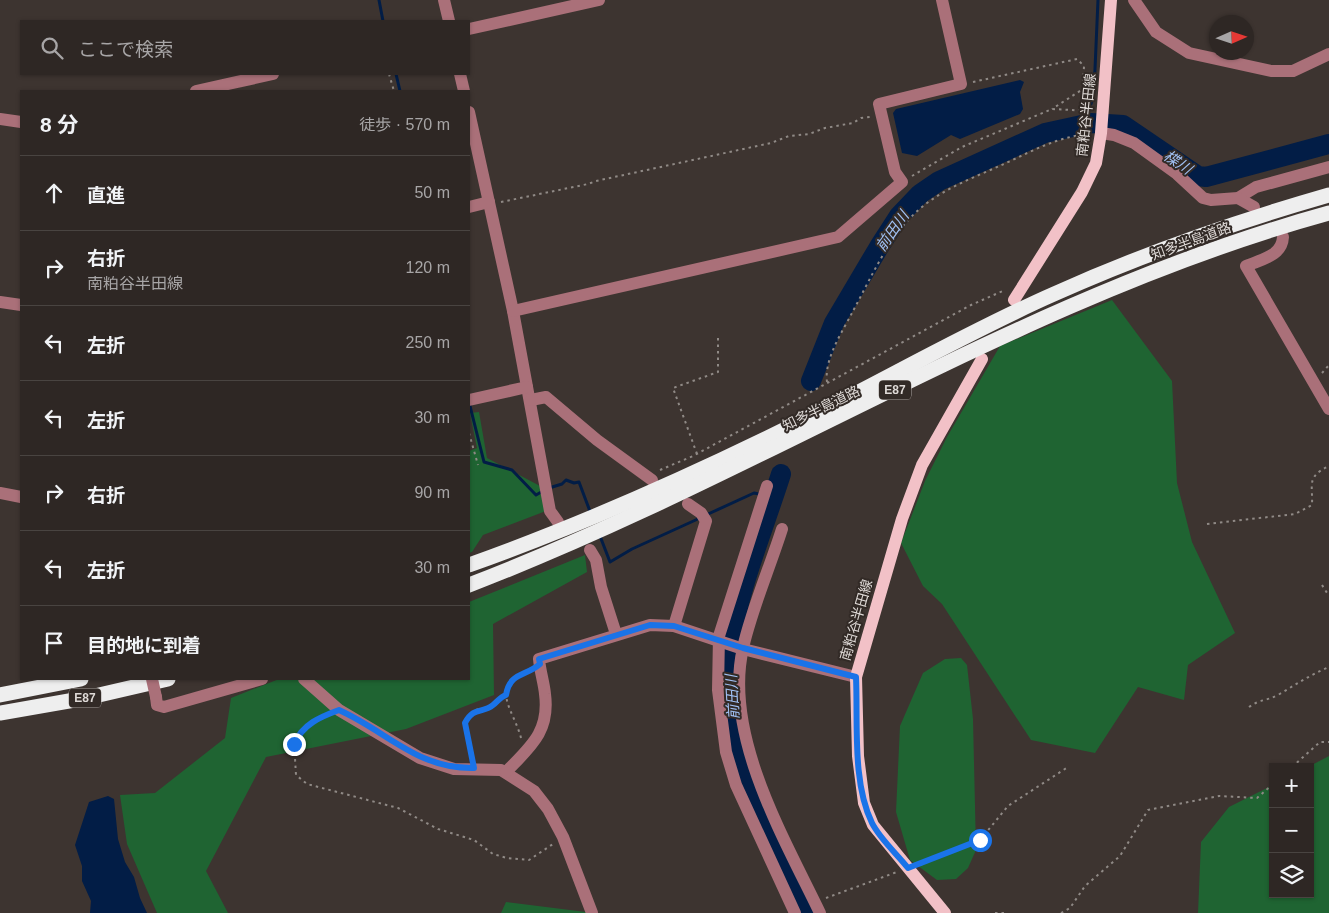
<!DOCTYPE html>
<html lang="ja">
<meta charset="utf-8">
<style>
body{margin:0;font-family:Arial,"Noto Sans JP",sans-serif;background:#3a3331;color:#f1f3f6}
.controls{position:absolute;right:15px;bottom:15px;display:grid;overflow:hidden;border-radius:0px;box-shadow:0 1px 4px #0004}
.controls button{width:45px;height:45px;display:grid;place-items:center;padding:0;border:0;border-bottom:1px solid #494441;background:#2e2724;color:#f1f3f6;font:25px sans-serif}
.compass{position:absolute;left:1209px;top:15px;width:45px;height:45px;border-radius:50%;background:#2e2724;box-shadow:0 1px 4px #0004;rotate:87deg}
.stop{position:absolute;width:15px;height:15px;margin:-11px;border:4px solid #1a73e8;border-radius:50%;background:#fff}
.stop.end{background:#1a73e8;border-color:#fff;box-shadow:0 1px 5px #0008}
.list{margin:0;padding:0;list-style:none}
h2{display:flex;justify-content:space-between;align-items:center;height:65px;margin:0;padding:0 20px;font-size:21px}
h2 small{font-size:16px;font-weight:400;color:#a7a5a6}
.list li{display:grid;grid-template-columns:32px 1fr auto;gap:15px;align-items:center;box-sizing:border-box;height:75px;padding:0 20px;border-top:1px solid #494441}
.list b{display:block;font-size:19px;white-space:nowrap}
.list p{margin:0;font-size:16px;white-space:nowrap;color:#a7a5a6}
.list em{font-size:16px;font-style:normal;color:#a7a5a6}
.icon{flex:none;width:28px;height:28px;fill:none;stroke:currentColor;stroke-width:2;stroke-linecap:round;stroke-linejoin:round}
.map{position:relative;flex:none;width:1329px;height:913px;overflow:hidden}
.search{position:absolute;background:#2e2724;box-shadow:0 1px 4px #0004;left:20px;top:20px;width:450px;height:55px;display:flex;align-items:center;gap:12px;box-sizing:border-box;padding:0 18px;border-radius:0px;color:#a7a5a6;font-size:19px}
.panel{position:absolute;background:#2e2724;box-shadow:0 1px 4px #0004;left:20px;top:90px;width:450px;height:590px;border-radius:0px}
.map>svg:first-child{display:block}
.green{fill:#1f6432}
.water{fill:#021d46}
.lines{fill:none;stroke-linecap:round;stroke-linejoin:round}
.stream{stroke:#021d46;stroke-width:3}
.river{stroke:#021d46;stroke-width:20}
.path{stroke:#908a86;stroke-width:2;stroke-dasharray:2.5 4;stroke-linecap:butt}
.minor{stroke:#aa7079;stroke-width:12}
.major{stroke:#f2c1c7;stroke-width:12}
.highway{stroke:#eee;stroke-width:15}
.minor-bridge{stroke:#aa7079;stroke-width:12}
.route{stroke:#1a73e8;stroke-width:6}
.labels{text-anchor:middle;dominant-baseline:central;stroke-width:4;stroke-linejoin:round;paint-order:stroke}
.shield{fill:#322a26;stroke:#aaa4a1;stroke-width:1}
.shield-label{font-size:12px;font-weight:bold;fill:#ded9d6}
.street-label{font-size:14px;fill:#ded9d6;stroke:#322a26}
.water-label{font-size:15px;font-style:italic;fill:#a0c1f4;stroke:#322a26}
</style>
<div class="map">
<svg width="1329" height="913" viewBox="0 0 1329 913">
<rect width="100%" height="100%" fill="#3d3430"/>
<g class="green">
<path d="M 1112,300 L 1172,381 L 1177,483 L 1192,542 L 1235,633 L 1188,665 L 1184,700 L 1138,687 L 1095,753 L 1031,740 L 942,604 L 923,586 L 901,543 L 925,481 L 947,437 L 1000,346 Z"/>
<path d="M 479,412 L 487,458 L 540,486 L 546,511 L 483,535 L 472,552 L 469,553 L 469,451 L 477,448 L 470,413 Z"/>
<path d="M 585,555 L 587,572 L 493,624 L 494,695 L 406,729 L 266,757 L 206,871 L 228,913 L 157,913 L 127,844 L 120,795 L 155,793 L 225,738 L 231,698 L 279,679 L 469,679 L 469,602 Z"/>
<path d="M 961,658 L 967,665 L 973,719 L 976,850 L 968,868 L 956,879 L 937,880 L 910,860 L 896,812 L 900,726 L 923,673 L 945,659 Z"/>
<path d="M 1329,756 L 1329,913 L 1198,913 L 1201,842 L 1229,807 L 1273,785 L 1273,894 L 1310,894 L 1310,767 L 1308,767 Z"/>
<path d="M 506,902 L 586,912 L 587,913 L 501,913 Z"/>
</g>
<g class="water">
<path d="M 1020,80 L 1024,82 L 1020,92 L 1023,109 L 1020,114 L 960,139 L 951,135 L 917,156 L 902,153 L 893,113 L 896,109 Z"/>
<path d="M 108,796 L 114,799 L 118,839 L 125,862 L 134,877 L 140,898 L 147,913 L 90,913 L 91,901 L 82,881 L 82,866 L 75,845 L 89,802 Z"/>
</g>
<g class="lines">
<g class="stream">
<path d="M 379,0 L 383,21"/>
<path d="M 396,74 L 400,91"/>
<path d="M 1091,104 L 1094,92 L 1098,0"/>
<path d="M 469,402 L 484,462 L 512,470 L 536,495 L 543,491"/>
<path d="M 549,488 L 562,484 L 566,480 L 574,483 L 579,482 L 591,514"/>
<path d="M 706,515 L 754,493 L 759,494"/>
<path d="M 600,536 L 610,562 L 632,549 L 700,518"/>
</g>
<g class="river">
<path d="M 811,381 L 834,323 L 879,247 L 899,216 L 920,194 L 939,181 L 1045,133 L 1091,123 L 1123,125 L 1198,176 L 1206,177 L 1329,144"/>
<path d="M 781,474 C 763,531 738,589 730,648 C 717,744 769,831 808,913"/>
</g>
<g class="path">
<path d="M 389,74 L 394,91"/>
<path d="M 973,82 L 1077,59 L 1084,66 L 1083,89 L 1052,109"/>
<path d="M 912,176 L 962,147 L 1052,109 L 1090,111"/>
<path d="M 501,202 L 588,184 L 596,181 L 771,143 L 789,136 L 809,134 L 825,128 L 853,123 L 861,118 L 870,117"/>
<path d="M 1322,373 L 1329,365"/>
<path d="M 827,382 C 824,358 843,331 853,311 C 872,276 890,233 922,207 C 946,187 978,176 1006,163 C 1034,150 1058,137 1088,134"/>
<path d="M 469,433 L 478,465"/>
<path d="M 697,454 L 673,388 L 718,372 L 718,335"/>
<path d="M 660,470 L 693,456 L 971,305 L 1005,290"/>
<path d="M 1207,524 L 1295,514 L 1312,505 C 1313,484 1306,477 1329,466"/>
<path d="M 1322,585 L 1329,596"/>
<path d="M 1249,707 C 1260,699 1267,701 1278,695 C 1295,685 1310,675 1329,667"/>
<path d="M 325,715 C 291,731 294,741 296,775 L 307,784 L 398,808 L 438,829 L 474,840 L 493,854 L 507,858 L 529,860 L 553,844"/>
<path d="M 521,738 C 514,710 487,685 530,672"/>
<path d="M 472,757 C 468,743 458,718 476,710 C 481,708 486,710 491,707 C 497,703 500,697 507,695"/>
<path d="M 1292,767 L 1320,742 L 1329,742"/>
<path d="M 920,865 L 980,840 L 1008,806 L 1068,767"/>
<path d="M 826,898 L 897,872"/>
<path d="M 995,913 L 1007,913"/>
<path d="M 1061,913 L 1070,908 L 1085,886 L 1120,856 L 1148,810 L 1219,796 L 1257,798 L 1273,784"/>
</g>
<g class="minor">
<path d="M 444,0 L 449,21"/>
<path d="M 1134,0 L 1156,32 L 1189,53 L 1271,71 L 1293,71 L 1329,54"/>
<path d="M 469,29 L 599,0"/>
<path d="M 460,74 L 464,91"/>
<path d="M 196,91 L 273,74"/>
<path d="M 469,112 L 513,311 L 550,511 L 558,522"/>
<path d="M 0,119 L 21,122"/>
<path d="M 1101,133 L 1114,135 L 1134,143 L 1177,174 L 1203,198 L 1211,200 L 1238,198 L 1256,187 L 1329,167"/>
<path d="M 1238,198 L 1254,207"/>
<path d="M 469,207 L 489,202"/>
<path d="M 1283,237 C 1282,256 1262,259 1246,266 L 1329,409"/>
<path d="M 0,302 L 21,305"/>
<path d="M 513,311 L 838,237 L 902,182 L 895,172 L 879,104 L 961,84 L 942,0"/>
<path d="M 469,400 L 527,387"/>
<path d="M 531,400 L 546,397 L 597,440 L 652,480"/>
<path d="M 767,486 L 719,636 L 718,690 L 726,752 L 736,785 L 795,913"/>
<path d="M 0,493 L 21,497"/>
<path d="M 782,529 C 770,567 751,611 743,648 C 723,735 784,838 820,913"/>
<path d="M 590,550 L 596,560 L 601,587 L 616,634"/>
<path d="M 674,626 L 706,521 L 701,513 L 688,504"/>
<path d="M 304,679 L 339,710 L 420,758 L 454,769 L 501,770 L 534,791 L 548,809 L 563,837 L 592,913"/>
<path d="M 156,697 L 157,705 L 164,707 L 262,679"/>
<path d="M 506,772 C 530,747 550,732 545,694 C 544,683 540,671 539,659 L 650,625 L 674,626 L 743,649 L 856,677"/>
</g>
<g class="major">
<path d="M 1014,300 L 1082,192 L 1096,163 L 1101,133 L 1111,0"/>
<path d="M 945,913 L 873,825 L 864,803 L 858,756 L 856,677 L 902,519 L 922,465 L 982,359"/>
</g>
<g class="highway">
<path d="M 469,565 C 587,523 702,471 814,415 C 894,375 972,330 1054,294 C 1143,254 1235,222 1329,195"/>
<path d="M 469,585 C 761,473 1026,296 1329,213"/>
<path d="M 0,695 L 81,679"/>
<path d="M 0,713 L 86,698 L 168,679"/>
</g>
<path class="minor-bridge" d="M 152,679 L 156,697"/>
</g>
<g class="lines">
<path class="route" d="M 294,744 C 303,724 320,717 339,710 C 388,732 417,769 474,768 L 465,723 C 474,706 482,714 493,705 C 498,701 500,697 506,695 C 510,672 525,677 540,664 L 539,659 L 650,625 L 674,626 L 743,648 L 856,677 C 858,722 852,782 872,823 C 880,839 897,854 908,868 L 980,840"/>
</g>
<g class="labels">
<g class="shield">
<rect x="879" y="380.5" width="32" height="19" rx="4"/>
<rect x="69" y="688.5" width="32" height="19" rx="4"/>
</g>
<g class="shield-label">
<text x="895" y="390">E87</text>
<text x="85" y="698">E87</text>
</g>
<g class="street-label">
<text transform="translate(1086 115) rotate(-84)">南粕谷半田線</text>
<text transform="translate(1191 241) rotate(-20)">知多半島道路</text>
<text transform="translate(821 408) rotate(-26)">知多半島道路</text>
<text transform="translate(856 620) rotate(-74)">南粕谷半田線</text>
</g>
<g class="water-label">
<text transform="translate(1178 162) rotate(34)">楪川</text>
<text transform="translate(892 231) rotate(-55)">前田川</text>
<text transform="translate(732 697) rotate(-93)">前田川</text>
</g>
</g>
</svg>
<div class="controls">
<button>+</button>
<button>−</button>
<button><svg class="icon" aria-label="layers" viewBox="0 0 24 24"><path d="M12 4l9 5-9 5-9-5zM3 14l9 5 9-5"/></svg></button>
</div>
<svg class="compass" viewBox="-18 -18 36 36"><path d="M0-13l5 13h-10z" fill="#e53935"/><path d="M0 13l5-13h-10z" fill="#a7a5a6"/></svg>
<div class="stop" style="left:980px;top:840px"></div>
<div class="stop end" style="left:294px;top:744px"></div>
<div class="search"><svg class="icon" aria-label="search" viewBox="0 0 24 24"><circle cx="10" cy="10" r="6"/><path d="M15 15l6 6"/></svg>ここで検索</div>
<section class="panel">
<h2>8 分<small>徒歩 · 570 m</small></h2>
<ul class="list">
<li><svg class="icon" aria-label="ahead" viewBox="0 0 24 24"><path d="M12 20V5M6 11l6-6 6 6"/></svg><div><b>直進</b></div><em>50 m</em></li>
<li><svg class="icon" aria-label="right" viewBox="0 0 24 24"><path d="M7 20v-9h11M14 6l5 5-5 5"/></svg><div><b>右折</b><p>南粕谷半田線</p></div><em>120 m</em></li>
<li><svg class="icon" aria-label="left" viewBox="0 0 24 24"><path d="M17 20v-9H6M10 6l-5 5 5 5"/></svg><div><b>左折</b></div><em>250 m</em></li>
<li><svg class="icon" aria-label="left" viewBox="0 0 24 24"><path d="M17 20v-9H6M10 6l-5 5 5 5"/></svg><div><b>左折</b></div><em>30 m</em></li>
<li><svg class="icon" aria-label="right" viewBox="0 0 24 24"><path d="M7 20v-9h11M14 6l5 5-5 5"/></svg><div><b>右折</b></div><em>90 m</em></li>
<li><svg class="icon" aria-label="left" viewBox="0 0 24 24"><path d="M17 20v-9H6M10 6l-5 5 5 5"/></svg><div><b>左折</b></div><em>30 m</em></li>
<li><svg class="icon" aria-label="arrive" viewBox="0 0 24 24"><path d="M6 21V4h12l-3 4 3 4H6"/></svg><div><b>目的地に到着</b></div></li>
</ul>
</section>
</div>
